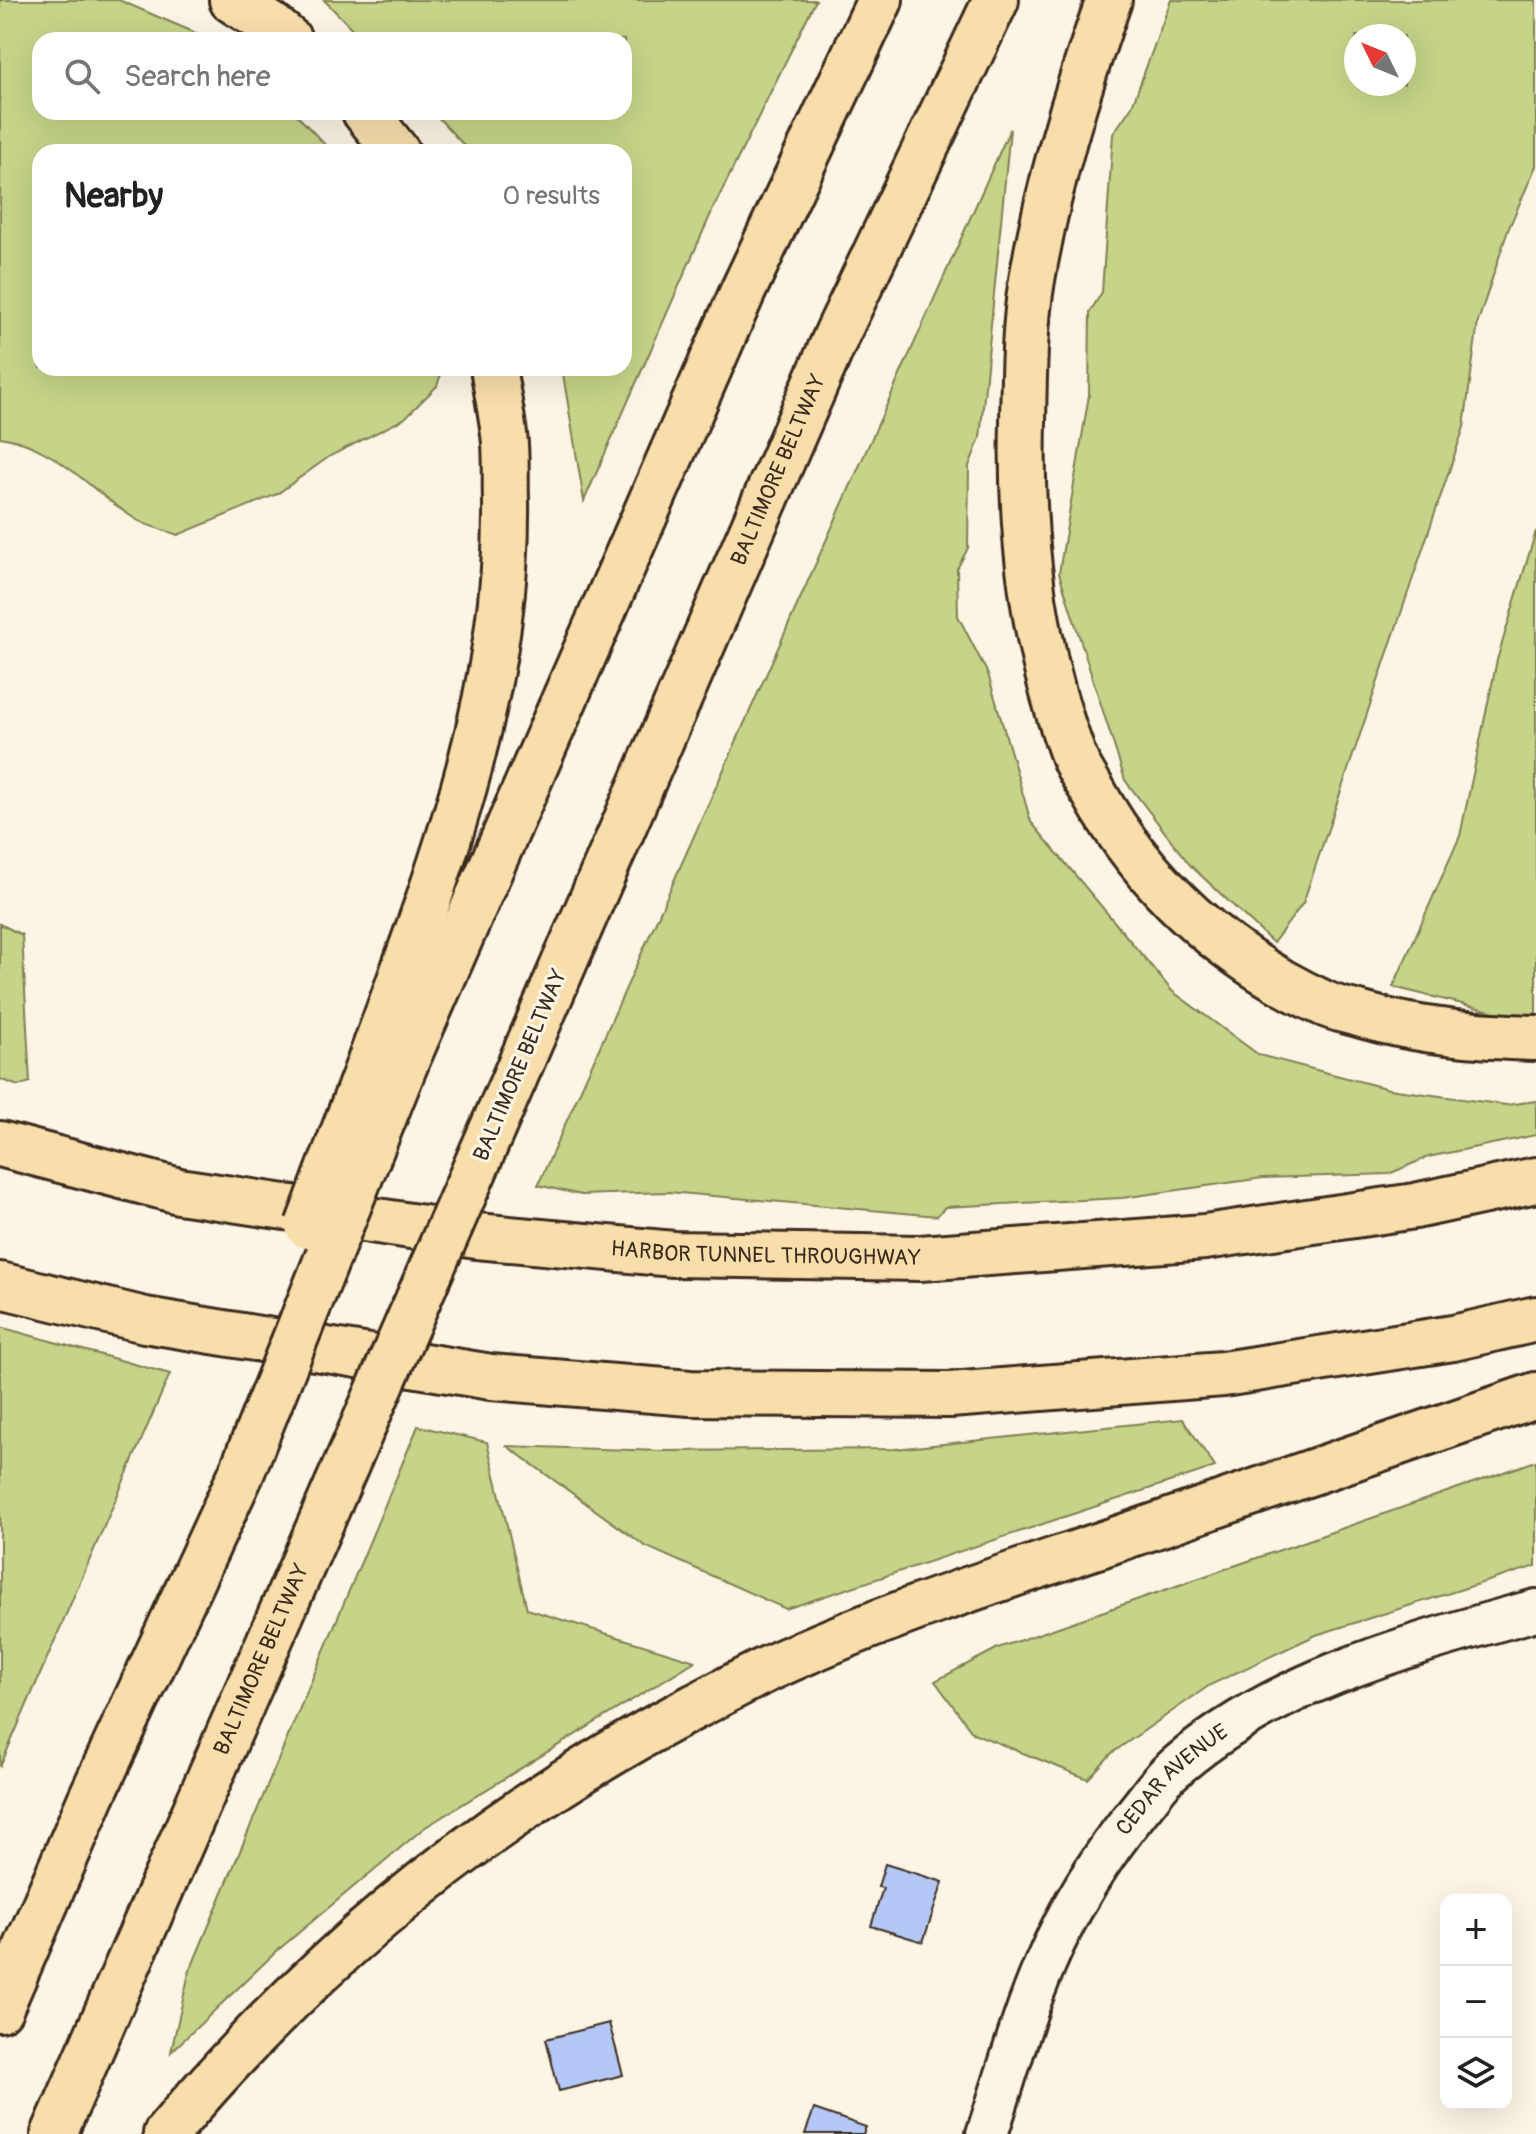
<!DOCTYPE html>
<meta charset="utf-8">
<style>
body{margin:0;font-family:Pangolin,sans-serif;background:#f6f6f6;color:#222}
.controls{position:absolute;right:24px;bottom:24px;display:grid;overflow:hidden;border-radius:16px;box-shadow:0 8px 32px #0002}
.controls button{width:72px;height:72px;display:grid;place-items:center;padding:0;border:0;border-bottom:2px solid #e0e0e0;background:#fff;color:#222;font:40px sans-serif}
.compass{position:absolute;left:1344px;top:24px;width:72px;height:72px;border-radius:50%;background:#fff;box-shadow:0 8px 32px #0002;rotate:313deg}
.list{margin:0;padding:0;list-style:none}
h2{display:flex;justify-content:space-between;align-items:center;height:104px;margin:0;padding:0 32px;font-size:34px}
h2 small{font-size:26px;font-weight:400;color:#767676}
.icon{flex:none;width:44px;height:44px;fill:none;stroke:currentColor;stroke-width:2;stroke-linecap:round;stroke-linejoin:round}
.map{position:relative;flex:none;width:1536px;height:2134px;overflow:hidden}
.search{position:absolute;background:#fff;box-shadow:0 8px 32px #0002;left:32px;top:32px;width:600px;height:88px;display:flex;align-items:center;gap:20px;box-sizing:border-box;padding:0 28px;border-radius:24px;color:#767676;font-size:30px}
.panel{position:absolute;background:#fff;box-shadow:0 8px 32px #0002;left:32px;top:144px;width:600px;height:232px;border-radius:24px}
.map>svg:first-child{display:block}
.green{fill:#c5d488;stroke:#807f53;stroke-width:2;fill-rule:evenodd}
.building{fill:#b4c8f7;stroke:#3b2a1e;stroke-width:2}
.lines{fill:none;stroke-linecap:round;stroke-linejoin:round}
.minor-casing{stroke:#3b2a1e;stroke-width:46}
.highway-casing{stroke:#3b2a1e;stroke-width:50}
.minor{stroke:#fcf5e5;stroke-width:40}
.highway{stroke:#f8deab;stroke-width:44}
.highway-bridge-casing{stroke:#3b2a1e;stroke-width:50;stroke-linecap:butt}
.highway-bridge{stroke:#f8deab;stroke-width:44}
.labels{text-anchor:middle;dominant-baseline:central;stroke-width:6;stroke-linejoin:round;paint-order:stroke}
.street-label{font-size:22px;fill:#3b2a1e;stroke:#fcf5e5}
</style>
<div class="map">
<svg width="1536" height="2134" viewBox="0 0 1536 2134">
<rect width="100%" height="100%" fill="#fcf5e5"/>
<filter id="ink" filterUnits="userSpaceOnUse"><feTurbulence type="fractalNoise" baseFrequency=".0125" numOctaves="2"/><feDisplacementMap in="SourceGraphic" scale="16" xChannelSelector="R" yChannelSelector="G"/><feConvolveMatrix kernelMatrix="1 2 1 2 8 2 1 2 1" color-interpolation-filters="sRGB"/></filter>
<g filter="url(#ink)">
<g class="green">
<path d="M 0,0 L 119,0 L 212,40 L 40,40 L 40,112 L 294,112 L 332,152 L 40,152 L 40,368 L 443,368 L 437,386 L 404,419 L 330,456 L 277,494 L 178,535 C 165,530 149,527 137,520 C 92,493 57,445 0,437 Z"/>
<path d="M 324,0 L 816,0 L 713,209 L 584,501 L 562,368 L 624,368 L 624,152 L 470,152 L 433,112 L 624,112 L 624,40 L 363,40 Z"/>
<path d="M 1171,0 L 1536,0 L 1536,166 L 1508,230 L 1478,322 L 1464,427 L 1303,903 L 1273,943 L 1190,865 L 1125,780 L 1059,573 L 1089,395 L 1090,312 L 1102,292 L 1113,134 L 1132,106 ZM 1356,36 L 1404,36 L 1404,84 L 1356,84 Z"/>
<path d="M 1010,129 L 980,438 L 969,466 L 968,548 L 957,569 L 958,616 L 988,674 L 1031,822 L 1172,991 L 1259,1055 L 1389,1089 L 1506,1105 L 1536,1101 L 1536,1135 L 1428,1157 L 1389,1174 L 1263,1178 L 1122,1198 L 945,1207 L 937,1216 L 668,1192 L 581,1195 L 538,1185 Z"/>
<path d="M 1536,531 L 1536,1013 L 1527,1020 L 1393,987 L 1460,836 L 1497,660 Z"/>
<path d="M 0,924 L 22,935 L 30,1082 L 18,1086 L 0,1079 Z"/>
<path d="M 0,1327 L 170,1374 L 0,1767 Z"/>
<path d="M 1183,1419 L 1215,1467 L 786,1609 L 645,1546 L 507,1446 L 663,1451 L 895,1449 Z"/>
<path d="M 418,1426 L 487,1442 L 527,1609 L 695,1661 L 424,1828 L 278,1950 L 171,2052 L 189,1973 Z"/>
<path d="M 1536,1461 L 1536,1566 L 1316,1635 L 1210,1685 L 1112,1753 L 1088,1779 L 973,1733 L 935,1681 L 998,1648 Z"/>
</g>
<g class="building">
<path d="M 885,1864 L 943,1882 L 923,1942 L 871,1926 L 883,1888 L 878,1887 Z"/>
<path d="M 609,2023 L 623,2075 L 559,2091 L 546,2039 Z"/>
<path d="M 814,2109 L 866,2127 L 863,2134 L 805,2134 Z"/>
</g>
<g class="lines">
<defs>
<g id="minor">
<path id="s1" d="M 987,2134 C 1006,2077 1022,2017 1046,1962 C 1070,1905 1102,1855 1141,1807 C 1150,1796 1158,1784 1168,1774 C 1268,1682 1409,1645 1536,1610"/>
</g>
<g id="highway">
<path d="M 232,0 L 271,25 L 289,40"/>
<path d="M 1109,0 C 1076,92 1048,184 1032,280 C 1024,327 1024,376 1023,422 C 1020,534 1034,650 1073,755 C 1078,768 1086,780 1093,791 C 1144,884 1226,959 1323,1003 C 1335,1009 1349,1011 1362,1015 C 1421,1032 1475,1036 1536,1038"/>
<path d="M 365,112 L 397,152"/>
<path d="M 372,1056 C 438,876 509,695 506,500 C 505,478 507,455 504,434 C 501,412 497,390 493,368"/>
<path d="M 406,1062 L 743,291 L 880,0"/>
<path id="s2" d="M 514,1079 L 838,332 L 996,0"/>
<path id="s3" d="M 0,1144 L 179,1191 L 477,1236 L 674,1254 L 920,1258 L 1205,1237 L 1415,1206 L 1536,1180"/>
<path d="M 0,1285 L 145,1320 L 491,1377 L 690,1393 L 950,1395 L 1223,1374 L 1453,1338 L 1536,1319"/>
<path d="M 0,2009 L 91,1798 L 241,1474"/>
<path id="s4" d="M 54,2134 L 337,1486"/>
<path d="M 166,2134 C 313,1958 491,1813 694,1707 C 720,1694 746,1679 772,1667 C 878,1618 990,1582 1100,1545 C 1245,1495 1391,1445 1536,1395"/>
</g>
</defs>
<use href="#minor" class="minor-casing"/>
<use href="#highway" class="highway-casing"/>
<use href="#minor" class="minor"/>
<use href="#highway" class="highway"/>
<defs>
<g id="highway-bridge">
<path d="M 308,1226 L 372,1056"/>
<path d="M 241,1474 L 406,1062"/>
<path d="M 337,1486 L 514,1079"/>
</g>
</defs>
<use href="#highway-bridge" class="highway-bridge-casing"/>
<use href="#highway-bridge" class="highway-bridge"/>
</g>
</g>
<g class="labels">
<g class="street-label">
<text stroke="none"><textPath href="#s2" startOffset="664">BALTIMORE BELTWAY</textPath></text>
<text transform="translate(520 1065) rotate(-67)">BALTIMORE BELTWAY</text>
<text stroke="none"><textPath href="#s3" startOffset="776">HARBOR TUNNEL THROUGHWAY</textPath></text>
<text stroke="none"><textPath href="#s4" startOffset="518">BALTIMORE BELTWAY</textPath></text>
<text stroke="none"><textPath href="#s1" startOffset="406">CEDAR AVENUE</textPath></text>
</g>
</g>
</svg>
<div class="controls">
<button>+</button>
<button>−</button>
<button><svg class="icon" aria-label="layers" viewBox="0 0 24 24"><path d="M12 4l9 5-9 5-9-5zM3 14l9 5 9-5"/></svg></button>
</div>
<svg class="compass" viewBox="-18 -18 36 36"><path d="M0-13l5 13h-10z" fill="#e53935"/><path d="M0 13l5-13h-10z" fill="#767676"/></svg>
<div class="search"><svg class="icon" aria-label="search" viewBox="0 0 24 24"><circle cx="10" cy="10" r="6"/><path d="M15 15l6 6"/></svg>Search here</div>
<section class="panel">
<h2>Nearby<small>0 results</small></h2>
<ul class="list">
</ul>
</section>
</div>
